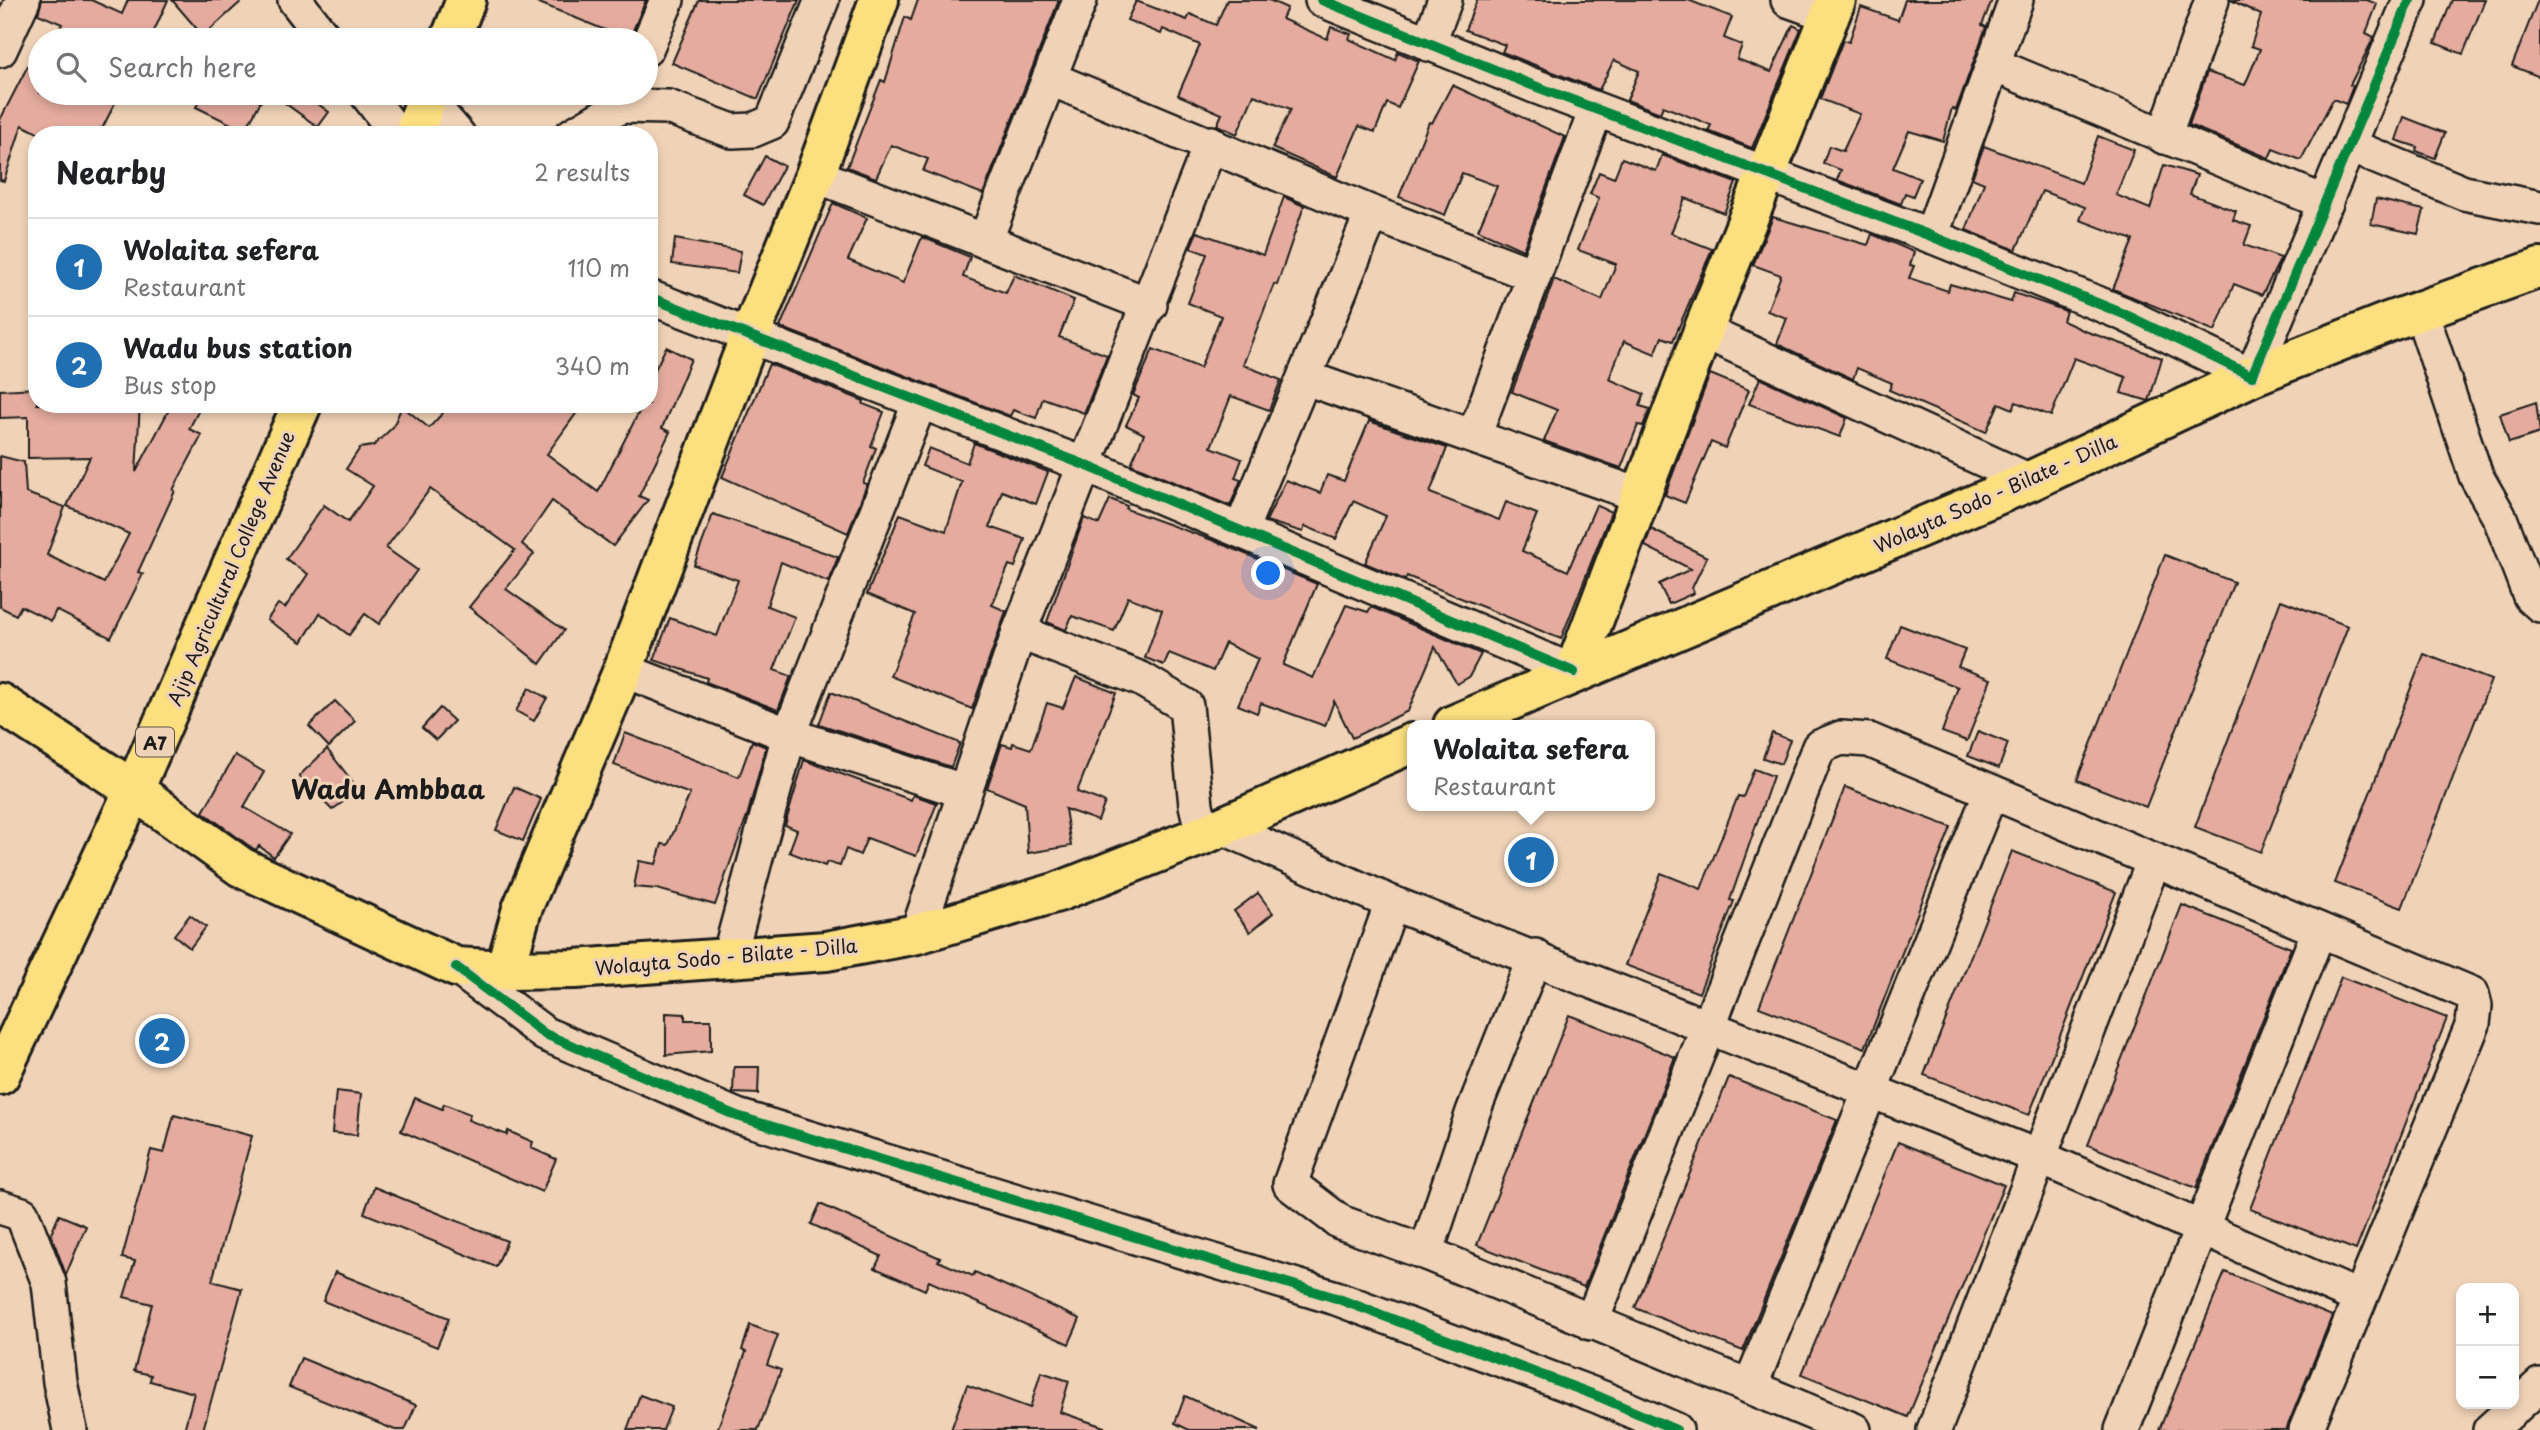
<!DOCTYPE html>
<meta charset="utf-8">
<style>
body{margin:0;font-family:"Playpen Sans",sans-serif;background:#f6f6f6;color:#202124}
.controls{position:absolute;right:21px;bottom:21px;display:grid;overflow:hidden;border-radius:14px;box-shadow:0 4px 10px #0003}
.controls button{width:63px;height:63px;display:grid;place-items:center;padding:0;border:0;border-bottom:2px solid #e0e0e0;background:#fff;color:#202124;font:35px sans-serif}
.you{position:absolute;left:1269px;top:574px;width:24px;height:24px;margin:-18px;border:5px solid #fff;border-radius:50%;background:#1a73e8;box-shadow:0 0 0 10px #1a73e833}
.badge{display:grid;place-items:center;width:46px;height:46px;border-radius:50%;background:#1f6fb2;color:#fff;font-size:23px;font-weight:700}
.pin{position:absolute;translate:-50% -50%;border:4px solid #fff;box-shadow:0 2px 7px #0006}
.popup{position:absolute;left:1407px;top:720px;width:248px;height:91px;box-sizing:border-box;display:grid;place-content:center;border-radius:14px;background:#fff;filter:drop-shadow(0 2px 5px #0005);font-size:23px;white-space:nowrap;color:#757577}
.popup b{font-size:26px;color:#202124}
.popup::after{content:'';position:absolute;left:50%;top:100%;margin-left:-14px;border:14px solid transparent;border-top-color:#fff}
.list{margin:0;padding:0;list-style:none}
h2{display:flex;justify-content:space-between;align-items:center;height:91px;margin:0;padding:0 28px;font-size:30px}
h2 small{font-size:23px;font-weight:400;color:#757577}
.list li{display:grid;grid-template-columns:46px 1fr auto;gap:21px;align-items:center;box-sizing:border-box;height:98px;padding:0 28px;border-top:2px solid #e0e0e0}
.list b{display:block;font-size:26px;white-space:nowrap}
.list p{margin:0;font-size:23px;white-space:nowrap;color:#757577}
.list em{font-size:23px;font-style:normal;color:#757577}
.icon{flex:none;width:38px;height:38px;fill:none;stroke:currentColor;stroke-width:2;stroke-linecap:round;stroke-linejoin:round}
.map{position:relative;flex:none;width:2540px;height:1430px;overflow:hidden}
.search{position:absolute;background:#fff;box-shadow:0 4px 10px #0003;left:28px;top:28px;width:630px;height:77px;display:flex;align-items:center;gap:18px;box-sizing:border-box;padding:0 24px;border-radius:38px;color:#757577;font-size:26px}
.panel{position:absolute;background:#fff;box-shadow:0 4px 10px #0003;left:28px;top:126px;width:630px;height:287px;border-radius:28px}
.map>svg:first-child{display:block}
.building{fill:#e4ab9e;stroke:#1c1c1c;stroke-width:2}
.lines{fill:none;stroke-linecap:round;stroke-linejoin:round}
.minor-casing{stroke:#1c1c1c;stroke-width:38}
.major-casing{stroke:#1c1c1c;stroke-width:44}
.minor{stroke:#f0d3b7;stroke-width:33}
.major{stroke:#fce080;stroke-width:38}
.cycleway-casing{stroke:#f0d3b7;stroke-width:15}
.cycleway{stroke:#00873e;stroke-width:10}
.labels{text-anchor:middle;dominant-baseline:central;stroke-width:6;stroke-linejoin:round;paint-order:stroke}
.shield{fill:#f0d3b7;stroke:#5c534a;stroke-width:2}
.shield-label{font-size:18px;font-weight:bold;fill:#1c1c1c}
.street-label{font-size:19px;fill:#1c1c1c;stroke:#f0d3b7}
.district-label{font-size:26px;font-weight:bold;fill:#1c1c1c;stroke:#f0d3b7}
</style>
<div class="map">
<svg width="2540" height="1430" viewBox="0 0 2540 1430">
<rect width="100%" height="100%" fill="#f0d3b7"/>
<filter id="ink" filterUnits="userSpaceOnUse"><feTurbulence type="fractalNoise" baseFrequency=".0143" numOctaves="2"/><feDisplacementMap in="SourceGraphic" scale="14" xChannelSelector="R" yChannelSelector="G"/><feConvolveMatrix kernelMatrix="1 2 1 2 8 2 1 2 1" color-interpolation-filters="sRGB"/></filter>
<g filter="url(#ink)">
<g class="building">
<path d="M 42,0 L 91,0 L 122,14 L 128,0 L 168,0 L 150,40 L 54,40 L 62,24 L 38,14 Z"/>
<path d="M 172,0 L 243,0 L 203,36 Z"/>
<path d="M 532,0 L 646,0 L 629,40 Z"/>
<path d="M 699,0 L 799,0 L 758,99 L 672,63 Z"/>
<path d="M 918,0 L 1059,0 L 983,194 L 923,171 L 928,159 L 891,145 L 876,178 L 847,167 L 881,80 L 885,82 L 905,17 L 911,20 Z"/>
<path d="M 1227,0 L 1269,0 L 1287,8 L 1282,19 L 1327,39 L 1331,27 L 1351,34 L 1349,39 L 1395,60 L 1398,52 L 1419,61 L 1398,108 L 1387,103 L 1375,132 L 1359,126 L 1337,177 L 1272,148 L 1291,109 L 1254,95 L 1237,134 L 1217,125 L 1222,114 L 1178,95 L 1200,45 L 1163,29 L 1161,34 L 1127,20 L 1136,1 L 1187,20 L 1190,14 L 1216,25 Z"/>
<path d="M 1477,0 L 1688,0 L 1732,17 L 1724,38 L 1742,45 L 1737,59 L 1771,72 L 1793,25 L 1801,29 L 1752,148 L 1708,131 L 1711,125 L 1663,106 L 1660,113 L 1627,100 L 1639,71 L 1614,60 L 1599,90 L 1502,52 L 1505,45 L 1465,30 Z"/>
<path d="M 1905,0 L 1992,0 L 1982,25 L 1986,27 L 1956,110 L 1952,108 L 1943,141 L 1909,131 L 1893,168 L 1920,179 L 1913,196 L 1905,193 L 1901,204 L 1837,180 L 1841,170 L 1823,163 L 1829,146 L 1843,151 L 1860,114 L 1820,99 L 1843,40 L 1849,42 L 1861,7 L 1898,20 Z"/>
<path d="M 2231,0 L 2367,0 L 2377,4 L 2366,33 L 2374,37 L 2350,85 L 2353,86 L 2346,104 L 2333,99 L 2301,160 L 2273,149 L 2269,158 L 2189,125 L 2207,72 L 2245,85 L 2260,49 L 2251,46 L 2261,15 Z"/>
<path d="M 2452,0 L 2485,0 L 2463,54 L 2435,43 Z"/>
<path d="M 2538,0 L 2540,0 L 2540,77 L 2512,66 Z"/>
<path d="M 40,42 L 40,93 L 120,93 L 99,135 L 42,135 L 22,125 L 4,181 L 0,180 L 0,120 Z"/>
<path d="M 1452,85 L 1565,137 L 1523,250 L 1478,230 L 1497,186 L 1462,173 L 1445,215 L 1399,197 L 1429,122 L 1432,123 Z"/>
<path d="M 203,93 L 265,93 L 245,131 L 196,107 Z"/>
<path d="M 271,93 L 322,93 L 314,101 L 329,112 L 318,127 Z"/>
<path d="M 2404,117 L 2445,133 L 2435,158 L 2416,151 L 2417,147 L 2396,140 Z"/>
<path d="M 2098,136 L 2134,150 L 2116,195 L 2150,209 L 2164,165 L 2197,175 L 2190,194 L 2236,211 L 2233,220 L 2251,226 L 2244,245 L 2281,258 L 2262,295 L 2234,284 L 2215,331 L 2113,289 L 2133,240 L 2080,220 L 2085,207 L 2042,191 L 2016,250 L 1966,230 L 1984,183 L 1972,178 L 1984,146 L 2081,183 Z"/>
<path d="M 1662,155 L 1736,183 L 1724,213 L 1685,198 L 1671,233 L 1712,249 L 1673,341 L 1662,337 L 1655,354 L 1624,341 L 1609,379 L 1644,394 L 1640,406 L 1650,409 L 1643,426 L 1638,425 L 1621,468 L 1544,441 L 1557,410 L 1512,392 L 1554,279 L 1602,300 L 1616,264 L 1578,250 L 1599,198 L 1590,194 L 1599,172 L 1614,178 L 1622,158 L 1656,171 Z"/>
<path d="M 765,156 L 784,166 L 763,205 L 744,195 Z"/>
<path d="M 1284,197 L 1304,206 L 1277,285 L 1274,284 L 1243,365 L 1281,380 L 1269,410 L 1231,396 L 1211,447 L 1242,459 L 1235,478 L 1241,480 L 1230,506 L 1131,464 L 1144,434 L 1126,425 L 1139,398 L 1133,395 L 1153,349 L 1200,368 L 1221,316 L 1188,303 L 1207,254 L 1190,248 L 1197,232 L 1263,255 Z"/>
<path d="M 2376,199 L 2424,210 L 2418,234 L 2371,224 Z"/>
<path d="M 833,203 L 867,218 L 848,260 L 903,283 L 922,237 L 970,257 L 963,277 L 1006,293 L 1014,275 L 1074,300 L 1059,337 L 1107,355 L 1084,413 L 1043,398 L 1036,418 L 1013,410 L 1010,416 L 780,327 Z"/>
<path d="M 1773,217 L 1868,245 L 1872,234 L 1914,252 L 1910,265 L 1914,266 L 1909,278 L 1948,291 L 1950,284 L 2011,302 L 2014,293 L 2066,311 L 2063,321 L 2085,331 L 2162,358 L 2149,401 L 2121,393 L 2126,377 L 2074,358 L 2051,416 L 2016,402 L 2013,409 L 1999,403 L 1986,432 L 1889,390 L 1892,383 L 1857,368 L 1853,379 L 1777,344 L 1787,318 L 1767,311 L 1781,275 L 1753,265 Z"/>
<path d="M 675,239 L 741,251 L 737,273 L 672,264 Z"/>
<path d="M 666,347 L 691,359 L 662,428 L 670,432 L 639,496 L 648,500 L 613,546 L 552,501 L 522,544 L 534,554 L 506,589 L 564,630 L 540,664 L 469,607 L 515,550 L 430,489 L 386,548 L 417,570 L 379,624 L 365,614 L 349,635 L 320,613 L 302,642 L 267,620 L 278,604 L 285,608 L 308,574 L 286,559 L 324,505 L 348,522 L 373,486 L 346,469 L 360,448 L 373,446 L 393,427 L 402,406 L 429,428 L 451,404 L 583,404 L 547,454 L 598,492 L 640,410 L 636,408 L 638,404 L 649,404 L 649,382 Z"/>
<path d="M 769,364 L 864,401 L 863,404 L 884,412 L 871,446 L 876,448 L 863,483 L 867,484 L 848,533 L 722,477 Z"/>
<path d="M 1710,374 L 1749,390 L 1725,448 L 1711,442 L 1685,503 L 1665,495 Z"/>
<path d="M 1760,378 L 1847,418 L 1840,437 L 1749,404 Z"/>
<path d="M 37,388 L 37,404 L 140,404 L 136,472 L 172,404 L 202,404 L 189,429 L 202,435 L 173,490 L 175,491 L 138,572 L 143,574 L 111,638 L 56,610 L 51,621 L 21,606 L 16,615 L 0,607 L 0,456 L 24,462 L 26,493 L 65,507 L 47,555 L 104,583 L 129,534 L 67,506 L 90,457 L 28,458 L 28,417 L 0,418 L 0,390 Z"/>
<path d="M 2536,402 L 2540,433 L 2509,443 L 2500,414 Z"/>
<path d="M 1369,421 L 1447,448 L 1430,493 L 1499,520 L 1506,502 L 1537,514 L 1522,551 L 1568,571 L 1596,505 L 1611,512 L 1561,639 L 1407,576 L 1405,580 L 1365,563 L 1386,516 L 1353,501 L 1336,539 L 1305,526 L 1303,532 L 1266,521 L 1286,480 L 1320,493 L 1327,475 L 1344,481 Z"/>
<path d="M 974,443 L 1048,472 L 1036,504 L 1002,491 L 990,527 L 1025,539 L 1015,567 L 1009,565 L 992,605 L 1006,611 L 972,709 L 890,676 L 915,614 L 867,594 L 900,514 L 946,531 L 962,482 L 922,466 L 929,448 L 967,463 Z"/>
<path d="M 1110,499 L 1127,506 L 1126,509 L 1212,540 L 1317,584 L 1283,665 L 1313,678 L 1346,605 L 1368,612 L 1371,607 L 1481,654 L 1469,677 L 1457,684 L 1435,647 L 1408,711 L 1352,738 L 1334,701 L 1325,726 L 1261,703 L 1257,713 L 1238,705 L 1258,659 L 1225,643 L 1213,671 L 1169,653 L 1164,665 L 1145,658 L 1162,610 L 1128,597 L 1114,631 L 1072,616 L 1066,630 L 1047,622 L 1084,518 L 1099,524 Z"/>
<path d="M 713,514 L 838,557 L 828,582 L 781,562 L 767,606 L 795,617 L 774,670 L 791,676 L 778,710 L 706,682 L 707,678 L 654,660 L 670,618 L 717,636 L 738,580 L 694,565 Z"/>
<path d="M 1651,529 L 1707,557 L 1692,588 L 1694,593 L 1669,604 L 1659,584 L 1691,569 L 1645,546 Z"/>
<path d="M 2165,555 L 2234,582 L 2146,807 L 2077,780 Z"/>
<path d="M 2281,600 L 2348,626 L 2261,852 L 2195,827 Z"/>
<path d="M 1900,625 L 1965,650 L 1958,667 L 1991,679 L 1967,741 L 1942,732 L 1958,687 L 1887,659 Z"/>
<path d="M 2424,654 L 2491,680 L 2402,908 L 2335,883 Z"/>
<path d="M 1076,677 L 1116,693 L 1077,792 L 1105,802 L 1098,821 L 1065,809 L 1071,846 L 1028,853 L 1025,804 L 987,788 L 1002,744 L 1012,747 L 1013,743 L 1031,749 L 1047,703 L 1063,708 Z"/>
<path d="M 529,688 L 547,698 L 534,721 L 516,711 Z"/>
<path d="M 831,692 L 960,743 L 951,767 L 819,724 Z"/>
<path d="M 335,701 L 355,721 L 329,747 L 309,726 Z"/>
<path d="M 440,708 L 454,721 L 436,740 L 422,728 Z"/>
<path d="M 1978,731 L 2008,743 L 1999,768 L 1968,756 Z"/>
<path d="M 625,733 L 739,777 L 752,741 L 766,747 L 748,813 L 715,905 L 657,889 L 634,887 L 639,861 L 656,864 L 662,844 L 668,845 L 690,794 L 614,765 Z"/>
<path d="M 1772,733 L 1790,740 L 1781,764 L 1763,758 Z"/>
<path d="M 327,749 L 359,790 L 332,810 L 299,776 Z"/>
<path d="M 235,755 L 264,772 L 244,807 L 290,834 L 274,857 L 259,846 L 256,850 L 252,848 L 203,812 Z"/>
<path d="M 804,760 L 911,800 L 913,795 L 937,803 L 916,856 L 867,838 L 860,855 L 846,849 L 840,866 L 827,862 L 825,866 L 789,852 L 797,830 L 785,825 Z"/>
<path d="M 1754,769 L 1773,776 L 1730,900 L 1734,901 L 1699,993 L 1625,965 L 1661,873 L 1701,889 L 1738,796 L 1743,797 Z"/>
<path d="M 514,787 L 541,799 L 523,841 L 496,830 Z"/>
<path d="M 1845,787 L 1951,827 L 1865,1048 L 1759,1007 Z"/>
<path d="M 2012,851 L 2116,892 L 2029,1115 L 1924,1075 Z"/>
<path d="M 1258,893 L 1273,913 L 1250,932 L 1234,911 Z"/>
<path d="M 2182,905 L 2291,948 L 2196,1188 L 2088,1145 Z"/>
<path d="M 190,915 L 206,927 L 190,948 L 174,935 Z"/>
<path d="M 2341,977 L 2447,1018 L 2356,1250 L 2250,1209 Z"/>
<path d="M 666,1013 L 685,1014 L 685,1020 L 711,1020 L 711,1051 L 666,1055 Z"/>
<path d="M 1569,1015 L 1675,1057 L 1584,1287 L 1477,1245 Z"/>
<path d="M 734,1067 L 759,1067 L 758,1094 L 733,1093 Z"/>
<path d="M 1729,1077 L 1837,1120 L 1743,1351 L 1635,1308 Z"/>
<path d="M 336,1091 L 361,1094 L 357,1135 L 332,1133 Z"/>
<path d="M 415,1098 L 442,1109 L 444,1104 L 470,1114 L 468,1120 L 507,1135 L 508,1131 L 533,1142 L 531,1148 L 556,1159 L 542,1192 L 401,1131 Z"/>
<path d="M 174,1115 L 252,1136 L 212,1281 L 242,1289 L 203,1430 L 184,1430 L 194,1393 L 150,1381 L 151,1375 L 134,1371 L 152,1304 L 124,1297 L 135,1261 L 122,1258 L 151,1150 L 164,1153 Z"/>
<path d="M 1898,1142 L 2004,1185 L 1908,1417 L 1802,1374 Z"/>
<path d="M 374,1187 L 507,1241 L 496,1267 L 364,1213 Z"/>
<path d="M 820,1204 L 940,1258 L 938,1261 L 973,1276 L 975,1272 L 1080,1319 L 1069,1344 L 929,1281 L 925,1290 L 875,1268 L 881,1256 L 811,1224 Z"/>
<path d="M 59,1215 L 86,1226 L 66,1275 L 51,1234 Z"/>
<path d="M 335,1272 L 449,1318 L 437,1347 L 323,1301 Z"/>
<path d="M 2225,1272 L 2332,1316 L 2288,1425 L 2286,1430 L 2159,1430 Z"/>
<path d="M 750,1325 L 778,1335 L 767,1365 L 781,1370 L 758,1430 L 717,1430 L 746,1352 L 742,1350 Z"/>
<path d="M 301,1358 L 416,1405 L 405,1430 L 395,1430 L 289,1387 Z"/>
<path d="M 1041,1372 L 1069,1381 L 1060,1412 L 1104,1427 L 1103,1430 L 951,1430 L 967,1385 L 1030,1408 Z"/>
<path d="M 640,1395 L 672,1407 L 663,1430 L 627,1430 Z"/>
<path d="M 1185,1396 L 1260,1430 L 1189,1430 L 1175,1423 Z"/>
</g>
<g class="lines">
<defs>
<g id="minor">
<path d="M 295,0 L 326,40"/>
<path d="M 1322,0 L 1532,85 L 1931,236 L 2124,314 L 2252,376 L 2410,0"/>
<path d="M 1788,0 L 1830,15"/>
<path d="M 1428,44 L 1445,0"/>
<path d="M 646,49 L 667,0"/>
<path d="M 0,50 L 23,0"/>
<path d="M 1994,65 L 2326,203"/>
<path d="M 1049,78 L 1372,213 L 1533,275"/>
<path d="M 366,93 L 398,135"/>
<path d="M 426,98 L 458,135"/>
<path d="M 572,135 L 621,106 L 668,107 L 732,131 L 753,130 L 772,122 L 822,0"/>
<path d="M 2164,137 L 2212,0"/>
<path d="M 2350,146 L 2464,193 L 2540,208"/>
<path d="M 815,175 L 1150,305"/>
<path d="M 1931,236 L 2016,0"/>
<path d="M 985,241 L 1080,0"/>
<path d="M 649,297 L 1085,465 L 1574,672"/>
<path d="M 2421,311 L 2476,476 L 2500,518 L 2530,596 L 2540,605"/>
<path d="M 1703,331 L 2030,481"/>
<path d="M 1306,378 L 1639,495"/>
<path d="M 1474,436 L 1596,110"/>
<path d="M 1241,530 L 1372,213"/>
<path d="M 1019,632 L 1141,679 L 1186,706 L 1196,805 L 1203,835"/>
<path d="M 623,670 L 789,735 L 963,791"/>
<path d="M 1222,827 L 1392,903 L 2039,1157 L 2360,1298"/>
<path d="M 1392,903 L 1290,1184 L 1340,1222 L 1426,1253 L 1854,1430"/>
<path d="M 917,934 L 1019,632 L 1211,143"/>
<path d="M 729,957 L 789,735 L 919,404"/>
<path d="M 456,967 L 545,1034 L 737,1116 L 1336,1298 L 1600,1397 L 1676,1430"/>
<path d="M 0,1207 L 22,1214 L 49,1283 L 60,1382 L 70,1430"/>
<path d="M 1426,1253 L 1473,1112 L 1535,956"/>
<path d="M 1591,1323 L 1819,747 L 1841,738 L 1869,740 L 2472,994 L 2475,1006 L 2473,1024 L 2306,1430"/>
<path d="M 1750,1387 L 1991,792"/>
<path d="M 1934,1430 L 2154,860"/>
<path d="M 2122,1430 L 2319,930"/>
<path d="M 2490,1430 L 2540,1385"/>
</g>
<g id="major">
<path d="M 450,40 L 466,0"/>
<path d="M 414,135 L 428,93"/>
<path d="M 1574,672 L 1703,331 L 1836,0"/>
<path d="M 0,703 L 134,790 L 241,867 L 456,967 L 505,970 L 575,969 L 826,951 L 917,934 L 1058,892 L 1203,835 L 1412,743"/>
<path d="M 1453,725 L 2030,481 L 2252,376 L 2388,322 L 2540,268"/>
<path d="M 505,970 L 522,909 L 623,670 L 750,336 L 815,175 L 879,0"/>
<path d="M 0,1075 L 134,790 L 302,404"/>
</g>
</defs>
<use href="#minor" class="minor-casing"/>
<use href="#major" class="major-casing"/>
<use href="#minor" class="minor"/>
<use href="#major" class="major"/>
<defs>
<g id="cycleway">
<path d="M 1322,0 L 1532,85 L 1931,236 L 2124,314 L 2252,376 L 2410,0"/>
<path d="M 649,297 L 1085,465 L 1574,672"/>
<path d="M 456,967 L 545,1034 L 737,1116 L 1336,1298 L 1600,1397 L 1676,1430"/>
</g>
</defs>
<use href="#cycleway" class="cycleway-casing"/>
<use href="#cycleway" class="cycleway"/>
</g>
</g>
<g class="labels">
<rect class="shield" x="136" y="727.5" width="38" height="29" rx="5"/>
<g class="shield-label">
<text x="155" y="742">A7</text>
</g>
<g class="street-label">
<text transform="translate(1995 493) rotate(-24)">Wolayta Sodo - Bilate - Dilla</text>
<text transform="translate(230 568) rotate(-67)">Ajip Agricultural College Avenue</text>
<text transform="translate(726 956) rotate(-5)">Wolayta Sodo - Bilate - Dilla</text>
</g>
<g class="district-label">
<text x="388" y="788">Wadu Ambbaa</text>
</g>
</g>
</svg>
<div class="controls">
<button>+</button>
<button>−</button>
</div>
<div class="you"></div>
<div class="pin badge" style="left:1531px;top:860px">1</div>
<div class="popup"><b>Wolaita sefera</b>Restaurant</div>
<div class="pin badge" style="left:162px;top:1041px">2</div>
<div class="search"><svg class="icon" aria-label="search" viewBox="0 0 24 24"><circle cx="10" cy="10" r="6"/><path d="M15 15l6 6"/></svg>Search here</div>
<section class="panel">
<h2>Nearby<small>2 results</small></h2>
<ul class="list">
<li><span class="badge">1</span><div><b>Wolaita sefera</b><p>Restaurant</p></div><em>110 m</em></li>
<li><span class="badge">2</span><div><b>Wadu bus station</b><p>Bus stop</p></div><em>340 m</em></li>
</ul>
</section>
</div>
